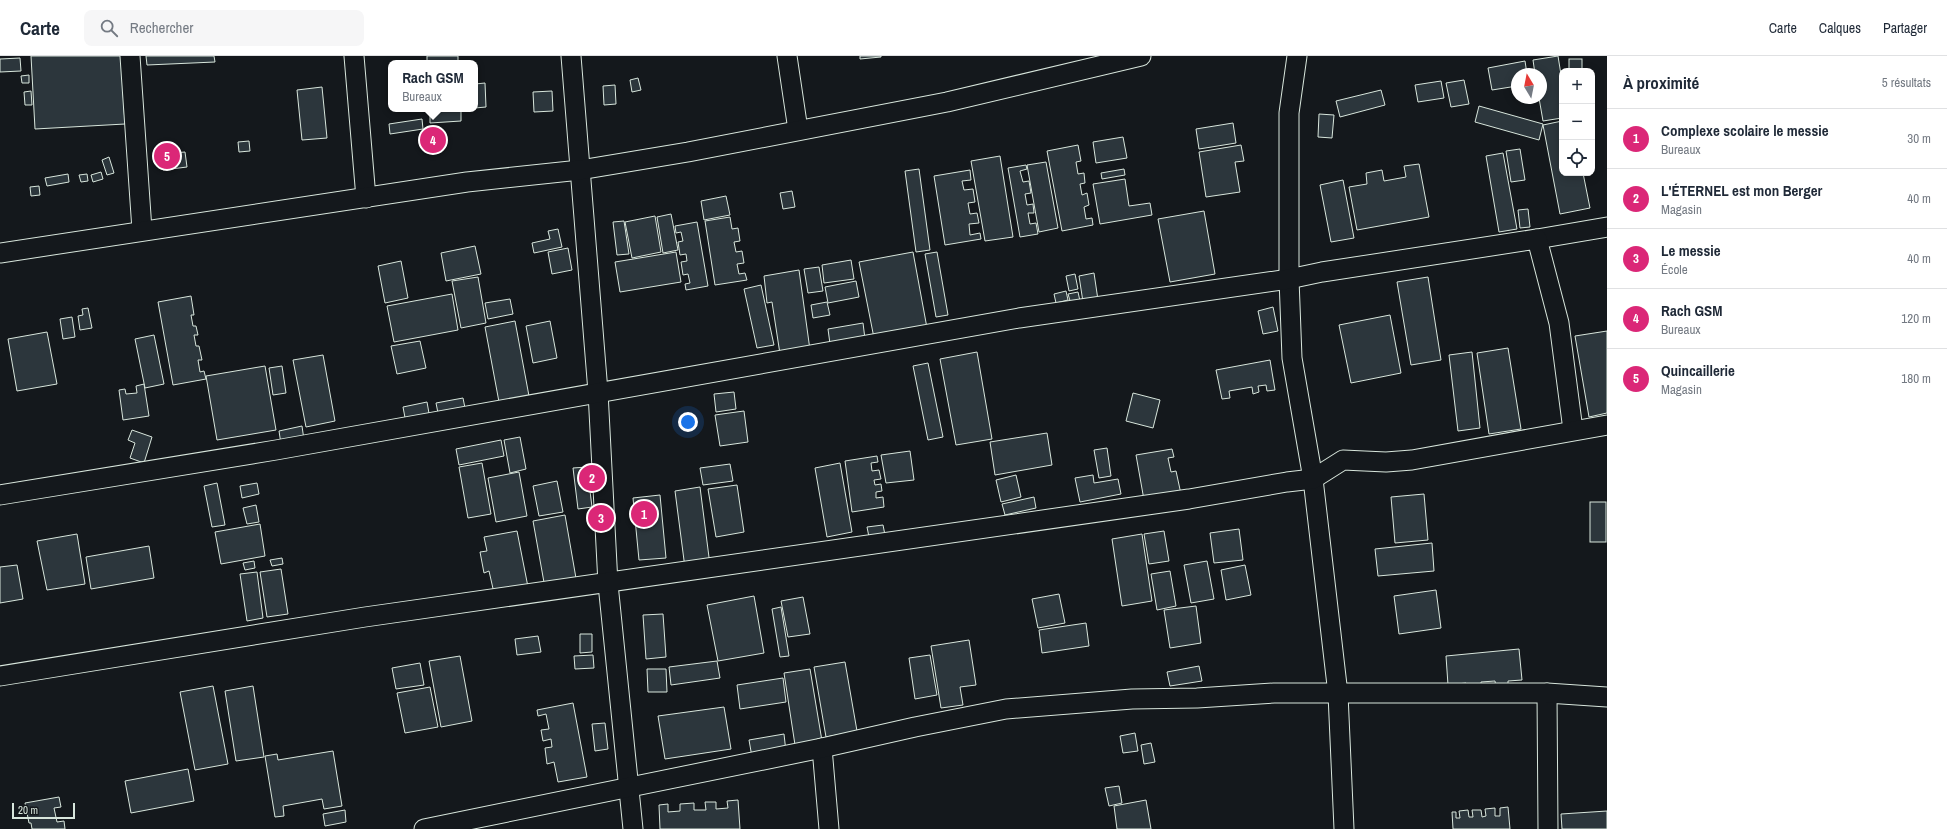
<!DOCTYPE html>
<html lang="fr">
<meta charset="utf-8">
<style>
body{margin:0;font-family:"Archivo Narrow",sans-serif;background:#f6f6f7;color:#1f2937}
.controls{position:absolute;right:12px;top:12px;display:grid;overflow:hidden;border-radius:8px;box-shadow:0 2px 10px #0003}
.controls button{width:36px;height:36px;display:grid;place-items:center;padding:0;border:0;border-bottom:1px solid #e0e1e3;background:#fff;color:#1f2937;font:20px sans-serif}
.compass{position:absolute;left:1511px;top:12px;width:36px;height:36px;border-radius:50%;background:#fff;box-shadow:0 2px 10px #0003;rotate:350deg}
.scale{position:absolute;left:12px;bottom:10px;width:63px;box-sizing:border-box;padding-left:4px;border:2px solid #d8e6dc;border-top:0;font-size:11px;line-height:14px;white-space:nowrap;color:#d8e6dc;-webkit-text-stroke:3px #14181c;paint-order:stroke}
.you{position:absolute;left:688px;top:366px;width:14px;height:14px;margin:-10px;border:3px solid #fff;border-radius:50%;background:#1a73e8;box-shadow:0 0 0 6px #1a73e833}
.badge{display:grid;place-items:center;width:26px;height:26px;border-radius:50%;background:#db2777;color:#fff;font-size:13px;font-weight:700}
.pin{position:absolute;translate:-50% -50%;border:2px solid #fff;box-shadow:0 1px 4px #0006}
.popup{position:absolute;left:388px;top:4px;width:90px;height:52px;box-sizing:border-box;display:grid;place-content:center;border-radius:8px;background:#fff;filter:drop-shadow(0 1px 3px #0005);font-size:13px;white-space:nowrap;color:#747a83}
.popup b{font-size:15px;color:#1f2937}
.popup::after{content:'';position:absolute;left:50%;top:100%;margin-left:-8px;border:8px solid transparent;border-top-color:#fff}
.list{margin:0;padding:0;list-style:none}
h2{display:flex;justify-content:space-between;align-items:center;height:52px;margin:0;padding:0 16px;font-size:17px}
h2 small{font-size:13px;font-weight:400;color:#747a83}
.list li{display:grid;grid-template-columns:26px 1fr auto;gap:12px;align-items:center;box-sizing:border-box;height:60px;padding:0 16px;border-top:1px solid #e0e1e3}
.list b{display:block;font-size:15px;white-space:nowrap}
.list p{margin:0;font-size:13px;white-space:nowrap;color:#747a83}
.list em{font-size:13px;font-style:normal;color:#747a83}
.icon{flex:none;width:22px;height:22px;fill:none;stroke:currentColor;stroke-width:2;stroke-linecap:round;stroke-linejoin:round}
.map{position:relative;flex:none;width:1607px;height:773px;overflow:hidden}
header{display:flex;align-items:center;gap:24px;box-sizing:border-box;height:56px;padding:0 20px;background:#fff;border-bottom:1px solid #e0e1e3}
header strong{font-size:19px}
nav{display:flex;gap:22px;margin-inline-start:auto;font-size:14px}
.search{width:280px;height:36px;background:#f6f6f7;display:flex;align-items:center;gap:10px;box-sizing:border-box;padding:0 14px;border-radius:8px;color:#747a83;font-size:15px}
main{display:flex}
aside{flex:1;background:#fff}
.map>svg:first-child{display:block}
.building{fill:#2c363c;stroke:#d8e6dc}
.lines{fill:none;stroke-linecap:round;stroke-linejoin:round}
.minor-casing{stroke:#d8e6dc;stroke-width:21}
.minor{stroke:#14181c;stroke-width:19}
</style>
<header>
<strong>Carte</strong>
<div class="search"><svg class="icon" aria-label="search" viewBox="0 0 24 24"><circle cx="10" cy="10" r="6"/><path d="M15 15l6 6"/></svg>Rechercher</div>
<nav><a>Carte</a><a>Calques</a><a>Partager</a></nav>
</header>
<main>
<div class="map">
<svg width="1607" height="773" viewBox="0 0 1607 773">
<rect width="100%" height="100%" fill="#14181c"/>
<g class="building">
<path d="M 31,0 L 121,0 L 125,68 L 35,73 Z"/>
<path d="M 146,0 L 214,0 L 215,6 L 147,9 Z"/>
<rect x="427" y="0" width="31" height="7"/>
<path d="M 860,0 L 881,0 L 881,1 L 860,3 Z"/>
<path d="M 1558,0 L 1562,25 L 1562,62 L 1543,65 L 1539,42 L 1541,42 L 1541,18 L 1535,18 L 1533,4 Z"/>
<path d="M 20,2 L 21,15 L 0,16 L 0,3 Z"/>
<rect x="1569" y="3" width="13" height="12"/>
<path d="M 1525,5 L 1527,18 L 1517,18 L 1517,30 L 1492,34 L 1488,12 Z"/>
<path d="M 29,19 L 29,27 L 22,27 L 21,20 Z"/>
<path d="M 638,22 L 641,34 L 632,36 L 630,24 Z"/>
<path d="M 1464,24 L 1469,48 L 1451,51 L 1446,27 Z"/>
<path d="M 1441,25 L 1444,42 L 1418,46 L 1415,29 Z"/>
<path d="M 485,27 L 486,51 L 475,52 L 475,28 Z"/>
<path d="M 615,29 L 616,48 L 604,49 L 603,30 Z"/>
<path d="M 322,31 L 327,82 L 302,84 L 297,34 Z"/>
<path d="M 1381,34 L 1385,49 L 1340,61 L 1336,45 Z"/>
<path d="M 31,35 L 32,49 L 25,49 L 24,36 Z"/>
<path d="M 552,35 L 553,55 L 534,56 L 533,36 Z"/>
<path d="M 1479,50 L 1543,68 L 1539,84 L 1475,66 Z"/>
<path d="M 430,53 L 461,53 L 461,65 L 430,67 Z"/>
<path d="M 1319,58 L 1334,59 L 1332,82 L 1318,81 Z"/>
<path d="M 422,63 L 423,73 L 390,78 L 389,68 Z"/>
<path d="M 1562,65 L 1562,117 L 1583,117 L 1590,152 L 1560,158 L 1543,69 Z"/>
<path d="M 1233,67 L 1236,87 L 1199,93 L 1196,73 Z"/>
<path d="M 1123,81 L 1127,102 L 1096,107 L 1093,86 Z"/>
<path d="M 249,85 L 250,95 L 239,96 L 238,86 Z"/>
<path d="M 1078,89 L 1081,105 L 1076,106 L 1078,118 L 1084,117 L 1085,127 L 1080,128 L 1082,139 L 1087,137 L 1089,149 L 1084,151 L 1086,163 L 1092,162 L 1093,169 L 1062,175 L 1047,95 Z"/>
<path d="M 1241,89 L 1244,105 L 1235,106 L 1240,136 L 1206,141 L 1199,96 Z"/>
<path d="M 1520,93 L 1525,124 L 1511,126 L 1506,95 Z"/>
<path d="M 185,96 L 187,111 L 163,114 L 161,98 Z"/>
<path d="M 1503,97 L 1517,173 L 1499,176 L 1486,100 Z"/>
<path d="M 1000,100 L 1013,181 L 985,185 L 971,105 Z"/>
<path d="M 109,101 L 114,117 L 107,119 L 102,104 Z"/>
<path d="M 1046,106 L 1058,172 L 1039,176 L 1027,109 Z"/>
<path d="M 1419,108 L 1429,161 L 1357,174 L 1349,131 L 1367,128 L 1366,117 L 1382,114 L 1384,125 L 1406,121 L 1404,110 Z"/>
<path d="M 1026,109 L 1027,113 L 1020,115 L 1023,126 L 1029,125 L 1031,137 L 1025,138 L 1027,149 L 1033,148 L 1034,157 L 1028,157 L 1030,168 L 1036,167 L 1038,178 L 1020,181 L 1008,112 Z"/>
<path d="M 919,113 L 930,194 L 916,196 L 905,115 Z"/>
<path d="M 1124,113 L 1125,119 L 1102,123 L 1101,117 Z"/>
<path d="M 970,114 L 971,124 L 962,125 L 964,134 L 973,133 L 975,146 L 968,147 L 970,158 L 977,157 L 979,167 L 969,168 L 970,179 L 980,177 L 981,183 L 945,189 L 934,120 Z"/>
<path d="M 101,116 L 103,123 L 93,126 L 91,119 Z"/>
<path d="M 68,118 L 69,126 L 47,130 L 45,122 Z"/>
<path d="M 87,118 L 88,125 L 81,126 L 79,119 Z"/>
<path d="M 1125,123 L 1129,150 L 1150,147 L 1152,159 L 1100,168 L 1093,128 Z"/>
<path d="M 1343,124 L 1354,182 L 1331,186 L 1320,129 Z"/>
<path d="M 39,130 L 40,139 L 31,140 L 30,131 Z"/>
<path d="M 792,135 L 795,151 L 783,153 L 780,137 Z"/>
<path d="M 726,140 L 730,159 L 704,164 L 701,145 Z"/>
<path d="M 1528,153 L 1530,171 L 1520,172 L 1518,154 Z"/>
<path d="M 1204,155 L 1215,218 L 1170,226 L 1158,163 Z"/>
<path d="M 671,158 L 678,194 L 663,197 L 657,161 Z"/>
<path d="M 655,160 L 661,196 L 632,202 L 625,166 Z"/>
<path d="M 730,161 L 732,173 L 738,172 L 740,185 L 734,186 L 736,196 L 742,195 L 744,207 L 737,208 L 739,218 L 745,217 L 747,224 L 715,229 L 705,165 Z"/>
<path d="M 624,165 L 629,198 L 617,199 L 613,166 Z"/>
<path d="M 697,166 L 708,230 L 686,234 L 685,228 L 690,227 L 688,218 L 683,219 L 681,206 L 687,205 L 686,198 L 680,199 L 678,186 L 683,185 L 681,176 L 676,177 L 675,170 Z"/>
<path d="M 558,173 L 562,191 L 534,197 L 532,187 L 550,183 L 548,175 Z"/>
<path d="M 475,190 L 481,218 L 446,225 L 441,197 Z"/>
<path d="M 568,192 L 572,214 L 552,218 L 548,196 Z"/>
<path d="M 676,196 L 681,226 L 620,236 L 615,206 Z"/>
<path d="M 913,196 L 927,272 L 874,282 L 859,206 Z"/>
<path d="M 937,196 L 948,259 L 936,261 L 925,198 Z"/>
<path d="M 851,204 L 854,223 L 824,227 L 822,209 Z"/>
<path d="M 401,205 L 408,242 L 385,247 L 378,210 Z"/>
<path d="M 819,211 L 823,235 L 808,237 L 804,213 Z"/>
<path d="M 799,214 L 810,294 L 780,298 L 772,246 L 767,247 L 764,220 Z"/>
<path d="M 1094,217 L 1098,244 L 1083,246 L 1079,220 Z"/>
<path d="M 1075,218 L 1078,233 L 1069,235 L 1066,220 Z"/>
<path d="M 478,221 L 486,267 L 461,272 L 452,225 Z"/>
<path d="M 1428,221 L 1441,304 L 1411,309 L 1397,226 Z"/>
<path d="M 856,225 L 859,241 L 828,247 L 825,231 Z"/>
<path d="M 761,229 L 774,289 L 757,292 L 744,233 Z"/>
<path d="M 1066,235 L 1068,244 L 1056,247 L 1054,238 Z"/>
<path d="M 1078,236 L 1080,245 L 1071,248 L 1068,238 Z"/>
<path d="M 452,238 L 458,274 L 394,286 L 387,250 Z"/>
<path d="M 191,240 L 194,259 L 191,259 L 193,270 L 196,270 L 198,279 L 194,279 L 196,290 L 199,290 L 202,304 L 198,304 L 200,316 L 204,315 L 206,323 L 173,329 L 158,246 Z"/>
<path d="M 510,243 L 513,258 L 488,263 L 485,247 Z"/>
<path d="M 827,246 L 830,259 L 813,262 L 811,249 Z"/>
<path d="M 1273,251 L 1278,275 L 1263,278 L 1258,255 Z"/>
<path d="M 88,252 L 92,272 L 80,274 L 78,260 L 83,259 L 82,253 Z"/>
<path d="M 1390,259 L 1401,317 L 1351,327 L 1339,269 Z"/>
<path d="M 72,261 L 75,281 L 63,283 L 60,263 Z"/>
<path d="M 515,265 L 529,340 L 499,346 L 485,271 Z"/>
<path d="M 550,265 L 557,302 L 533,307 L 526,270 Z"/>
<path d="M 863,267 L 865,283 L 830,288 L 828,273 Z"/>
<path d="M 1607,275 L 1607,357 L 1589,361 L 1575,280 Z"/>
<path d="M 47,276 L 57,328 L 17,335 L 8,283 Z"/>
<path d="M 154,279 L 164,328 L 145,332 L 135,283 Z"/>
<path d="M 420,285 L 426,312 L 397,318 L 391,290 Z"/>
<path d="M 1508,292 L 1521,373 L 1489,378 L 1477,297 Z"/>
<path d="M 977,296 L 992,383 L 956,389 L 940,303 Z"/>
<path d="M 1472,296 L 1480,372 L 1458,375 L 1449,299 Z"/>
<path d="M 323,299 L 335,365 L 306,371 L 293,304 Z"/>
<path d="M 1270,304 L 1275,334 L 1267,335 L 1266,329 L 1258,330 L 1259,336 L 1253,338 L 1252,331 L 1229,335 L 1230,342 L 1222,343 L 1216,314 Z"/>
<path d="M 928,307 L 943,381 L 928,384 L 913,310 Z"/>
<path d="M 265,310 L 276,374 L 217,384 L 206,320 Z"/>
<path d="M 282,310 L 286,337 L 273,339 L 269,312 Z"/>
<path d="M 144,328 L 149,360 L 123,364 L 119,334 L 125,333 L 126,338 L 137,337 L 136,330 Z"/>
<path d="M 734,336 L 736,353 L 716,356 L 714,338 Z"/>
<path d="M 1133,337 L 1160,344 L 1153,372 L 1126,365 Z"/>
<path d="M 463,342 L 466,357 L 439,362 L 436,347 Z"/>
<path d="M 427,346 L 430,363 L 406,367 L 403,351 Z"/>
<path d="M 744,355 L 748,386 L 720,390 L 715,359 Z"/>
<path d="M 302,370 L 304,384 L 281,388 L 279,375 Z"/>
<path d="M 132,374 L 152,381 L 144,407 L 130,402 L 135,387 L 128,384 Z"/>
<path d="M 1047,377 L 1052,409 L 995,419 L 990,386 Z"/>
<path d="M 520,381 L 526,413 L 510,417 L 504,384 Z"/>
<path d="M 501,384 L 504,400 L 459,409 L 456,393 Z"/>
<path d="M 1107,392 L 1111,420 L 1099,422 L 1094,394 Z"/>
<path d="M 1172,393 L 1174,401 L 1168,402 L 1171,416 L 1176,415 L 1181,438 L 1144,444 L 1136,399 Z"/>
<path d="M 910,395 L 914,424 L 886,427 L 881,399 Z"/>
<path d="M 877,400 L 878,406 L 871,407 L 872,415 L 879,414 L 881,423 L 874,424 L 875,429 L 881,428 L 882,435 L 876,436 L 876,442 L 883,441 L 884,451 L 852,456 L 845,405 Z"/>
<path d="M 482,407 L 491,458 L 468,462 L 459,411 Z"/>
<path d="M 840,407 L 852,476 L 827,481 L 815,412 Z"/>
<path d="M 730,408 L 733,425 L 703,429 L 700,412 Z"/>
<path d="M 587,411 L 592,451 L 578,453 L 573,412 Z"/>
<path d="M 519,416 L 527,460 L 496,466 L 488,422 Z"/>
<path d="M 1016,419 L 1021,441 L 1001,446 L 996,424 Z"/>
<path d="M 1093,419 L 1094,427 L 1118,423 L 1121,438 L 1080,446 L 1075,422 Z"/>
<path d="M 557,425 L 563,456 L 539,460 L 533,430 Z"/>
<path d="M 217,427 L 225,469 L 212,471 L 204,430 Z"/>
<path d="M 257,427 L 259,438 L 242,442 L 240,430 Z"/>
<path d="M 737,429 L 744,476 L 716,481 L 708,433 Z"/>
<path d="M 700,431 L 710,509 L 685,512 L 675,435 Z"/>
<path d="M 1424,438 L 1428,484 L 1395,487 L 1391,441 Z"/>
<path d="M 660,439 L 666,502 L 639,504 L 633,442 Z"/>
<path d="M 1034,441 L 1036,452 L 1005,459 L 1002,448 Z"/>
<rect x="1590" y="446" width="16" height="40"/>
<path d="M 256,449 L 259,466 L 247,468 L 243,452 Z"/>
<path d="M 565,459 L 577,528 L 545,532 L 533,465 Z"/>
<path d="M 260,468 L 265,500 L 221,508 L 215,476 Z"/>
<path d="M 883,469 L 885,479 L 869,481 L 867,471 Z"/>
<path d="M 1239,473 L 1243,504 L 1214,507 L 1210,477 Z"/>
<path d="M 517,475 L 528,531 L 494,537 L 489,515 L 484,517 L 480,496 L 487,495 L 484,481 Z"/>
<path d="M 1164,475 L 1169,505 L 1149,508 L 1144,478 Z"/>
<path d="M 77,478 L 85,528 L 47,534 L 37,485 Z"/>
<path d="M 1142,478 L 1152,545 L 1122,550 L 1112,483 Z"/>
<path d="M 1432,487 L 1434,515 L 1378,520 L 1375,493 Z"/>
<path d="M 149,490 L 154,522 L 91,533 L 86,501 Z"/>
<path d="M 282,502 L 283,508 L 272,510 L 270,504 Z"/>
<path d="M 254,505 L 255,512 L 245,514 L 243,507 Z"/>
<path d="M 1207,505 L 1214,543 L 1191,547 L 1184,509 Z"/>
<path d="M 17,509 L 23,543 L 0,547 L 0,511 Z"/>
<path d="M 1245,509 L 1251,539 L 1226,544 L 1221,514 Z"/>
<path d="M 281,513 L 288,558 L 267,561 L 260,516 Z"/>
<path d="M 1170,515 L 1176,550 L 1157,554 L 1151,518 Z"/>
<path d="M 257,516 L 263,562 L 247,565 L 240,518 Z"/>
<path d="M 1436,534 L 1441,572 L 1399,578 L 1394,540 Z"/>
<path d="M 1059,538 L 1065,567 L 1038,572 L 1032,543 Z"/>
<path d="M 754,540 L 764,597 L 718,605 L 707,549 Z"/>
<path d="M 803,541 L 810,578 L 788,581 L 781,545 Z"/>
<path d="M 1196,550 L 1201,587 L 1170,592 L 1164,554 Z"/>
<path d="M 781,551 L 789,600 L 780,601 L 772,553 Z"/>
<path d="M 663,558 L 666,601 L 646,603 L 643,559 Z"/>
<path d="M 1086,567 L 1089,590 L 1042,597 L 1039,574 Z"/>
<path d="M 580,578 L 592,578 L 592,596 L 580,597 Z"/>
<path d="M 538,580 L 541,596 L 517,599 L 515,583 Z"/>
<path d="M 969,584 L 976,629 L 960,631 L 963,649 L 941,652 L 931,590 Z"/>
<path d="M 1519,593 L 1522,624 L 1508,625 L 1508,631 L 1496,632 L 1495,625 L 1481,626 L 1481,634 L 1466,635 L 1466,627 L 1448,629 L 1446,600 Z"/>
<path d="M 593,599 L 594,612 L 575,613 L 574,600 Z"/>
<path d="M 930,599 L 937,639 L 915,643 L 909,602 Z"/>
<path d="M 460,600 L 472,665 L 441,671 L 429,605 Z"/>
<path d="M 717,605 L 720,622 L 671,629 L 669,611 Z"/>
<path d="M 845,606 L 857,675 L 826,681 L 814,611 Z"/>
<path d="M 420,607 L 424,629 L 396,633 L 392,612 Z"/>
<path d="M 1199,610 L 1202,625 L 1170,630 L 1167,616 Z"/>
<path d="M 647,613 L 666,613 L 667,636 L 648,636 Z"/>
<path d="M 810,613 L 822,685 L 795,689 L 784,617 Z"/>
<path d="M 783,622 L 786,646 L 740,653 L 737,629 Z"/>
<path d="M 213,630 L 228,708 L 195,714 L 180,636 Z"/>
<path d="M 253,630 L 264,701 L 236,705 L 225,635 Z"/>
<path d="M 430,631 L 438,671 L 405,677 L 397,637 Z"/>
<path d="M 573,647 L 587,721 L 558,726 L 554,706 L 547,708 L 545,692 L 552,691 L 551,683 L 543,685 L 541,674 L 549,673 L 546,658 L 538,660 L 537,654 Z"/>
<path d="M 724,651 L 731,693 L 665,703 L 658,660 Z"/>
<path d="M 605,667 L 608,693 L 595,695 L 592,668 Z"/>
<path d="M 1135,677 L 1138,695 L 1123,697 L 1120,680 Z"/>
<path d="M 784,678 L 786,696 L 752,701 L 749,684 Z"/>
<path d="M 1151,687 L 1155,706 L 1144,708 L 1141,689 Z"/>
<path d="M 333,695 L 342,750 L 324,753 L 322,743 L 283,750 L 284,760 L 275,761 L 265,700 L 277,698 L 278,704 Z"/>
<path d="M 188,713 L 194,745 L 131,757 L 125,725 Z"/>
<path d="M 1119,730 L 1122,747 L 1109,750 L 1105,732 Z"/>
<path d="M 59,741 L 61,751 L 54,752 L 57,766 L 64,765 L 65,773 L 32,773 L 31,767 L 29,767 L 25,747 Z"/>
<path d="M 738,744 L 740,773 L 660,773 L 659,749 L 668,748 L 668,756 L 680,755 L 680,748 L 694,747 L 694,754 L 706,754 L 705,746 L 716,746 L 716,753 L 728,752 L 727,745 Z"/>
<path d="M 1146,744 L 1151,773 L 1117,773 L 1114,750 Z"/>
<path d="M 1508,751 L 1510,773 L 1453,773 L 1452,756 L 1456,756 L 1456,762 L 1460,762 L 1459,755 L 1468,754 L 1469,761 L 1473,761 L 1472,754 L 1481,754 L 1482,761 L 1486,760 L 1485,753 L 1495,752 L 1495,760 L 1500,760 L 1500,752 Z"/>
<path d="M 345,754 L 346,766 L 325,770 L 323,758 Z"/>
<path d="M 1607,755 L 1607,773 L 1562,773 L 1561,758 Z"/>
</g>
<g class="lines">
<defs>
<g id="minor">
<path d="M 130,0 L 142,174"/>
<path d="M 354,0 L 366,142"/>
<path d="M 571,0 L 598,336 L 608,528 L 633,773"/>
<path d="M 787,0 L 798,74"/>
<path d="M 1297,0 L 1289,57 L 1289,223 L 1292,302 L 1313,423 L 1338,638 L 1344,773"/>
<path d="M 1537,183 L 1607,171"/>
<path d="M 0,197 L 467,126 L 580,114 L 688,96 L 947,46 L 1141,0"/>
<path d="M 0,439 L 276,394 L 1019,262 L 1289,223 L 1322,216 L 1537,183 L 1559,267 L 1573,374"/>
<path d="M 0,620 L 365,561 L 1189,443 L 1287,426 L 1313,423 L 1343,404 L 1386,406 L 1412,404 L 1607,369"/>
<path d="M 1547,637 L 1548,773"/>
<path d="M 822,692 L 829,773"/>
<path d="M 424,773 L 822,692 L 915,671 L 1006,653 L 1132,643 L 1197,642 L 1274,637 L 1547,637 L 1607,641"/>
</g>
</defs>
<use href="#minor" class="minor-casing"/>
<use href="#minor" class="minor"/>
</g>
</svg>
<div class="controls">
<button>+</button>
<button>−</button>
<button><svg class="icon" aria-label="locate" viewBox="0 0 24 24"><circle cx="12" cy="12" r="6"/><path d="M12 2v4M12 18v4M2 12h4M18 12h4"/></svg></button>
</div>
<svg class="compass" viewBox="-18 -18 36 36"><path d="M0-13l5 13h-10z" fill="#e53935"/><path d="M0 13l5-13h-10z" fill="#747a83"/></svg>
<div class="scale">20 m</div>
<div class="you"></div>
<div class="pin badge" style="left:644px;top:458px">1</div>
<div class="pin badge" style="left:592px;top:422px">2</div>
<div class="pin badge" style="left:601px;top:462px">3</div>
<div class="pin badge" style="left:433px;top:84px">4</div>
<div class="popup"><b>Rach GSM</b>Bureaux</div>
<div class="pin badge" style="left:167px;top:100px">5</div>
</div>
<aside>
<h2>À proximité<small>5 résultats</small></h2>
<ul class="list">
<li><span class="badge">1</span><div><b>Complexe scolaire le messie</b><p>Bureaux</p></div><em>30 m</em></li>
<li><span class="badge">2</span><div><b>L'ÉTERNEL est mon Berger</b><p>Magasin</p></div><em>40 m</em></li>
<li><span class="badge">3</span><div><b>Le messie</b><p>École</p></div><em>40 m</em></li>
<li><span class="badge">4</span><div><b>Rach GSM</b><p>Bureaux</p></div><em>120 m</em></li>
<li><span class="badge">5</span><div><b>Quincaillerie</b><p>Magasin</p></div><em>180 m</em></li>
</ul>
</aside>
</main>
